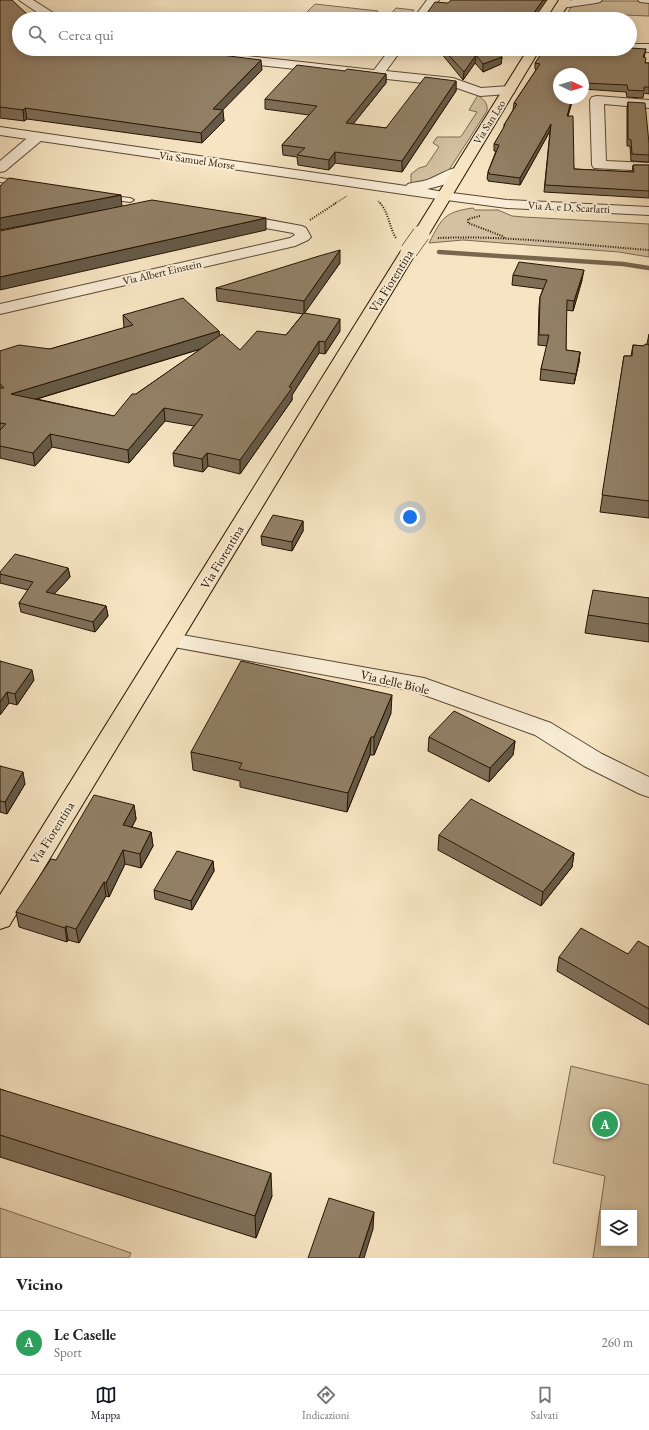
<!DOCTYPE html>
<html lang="it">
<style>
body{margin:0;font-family:"EB Garamond",serif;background:#f2f2f2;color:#222}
.controls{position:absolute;right:12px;bottom:12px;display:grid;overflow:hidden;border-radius:0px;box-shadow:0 2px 10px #0003}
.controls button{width:36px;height:36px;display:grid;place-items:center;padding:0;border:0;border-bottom:1px solid #e0e0e0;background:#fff;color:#222;font:20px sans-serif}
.compass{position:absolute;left:553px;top:68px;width:36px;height:36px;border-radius:50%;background:#fff;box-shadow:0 2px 10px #0003;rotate:94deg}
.you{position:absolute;left:410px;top:517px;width:14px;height:14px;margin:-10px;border:3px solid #fff;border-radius:50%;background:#1a73e8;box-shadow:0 0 0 6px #1a73e833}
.badge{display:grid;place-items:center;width:26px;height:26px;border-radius:50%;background:#111827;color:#fff;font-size:13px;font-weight:700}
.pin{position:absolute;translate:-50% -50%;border:2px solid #fff;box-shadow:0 1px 4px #0006}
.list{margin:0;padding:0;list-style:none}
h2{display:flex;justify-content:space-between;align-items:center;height:52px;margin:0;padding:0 16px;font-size:17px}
h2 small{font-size:13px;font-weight:400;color:#767676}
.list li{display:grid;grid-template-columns:26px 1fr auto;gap:12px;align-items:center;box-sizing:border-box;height:64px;padding:0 16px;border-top:1px solid #e0e0e0}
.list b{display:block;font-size:15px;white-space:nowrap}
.list p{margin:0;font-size:13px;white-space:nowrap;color:#767676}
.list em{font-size:13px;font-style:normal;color:#767676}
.icon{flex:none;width:22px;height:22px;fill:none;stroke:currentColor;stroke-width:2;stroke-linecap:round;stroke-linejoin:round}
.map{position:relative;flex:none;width:649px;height:1258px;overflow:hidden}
.search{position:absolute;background:#fff;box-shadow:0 2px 10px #0003;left:12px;right:12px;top:12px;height:44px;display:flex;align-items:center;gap:10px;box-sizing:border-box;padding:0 14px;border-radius:22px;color:#767676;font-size:15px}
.sheet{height:116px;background:#fff}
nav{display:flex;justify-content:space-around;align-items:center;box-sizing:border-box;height:56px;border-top:1px solid #e0e0e0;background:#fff;font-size:11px;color:#767676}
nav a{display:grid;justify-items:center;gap:2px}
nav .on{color:#111827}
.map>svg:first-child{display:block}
.green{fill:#d3c1a1;stroke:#7c6a52;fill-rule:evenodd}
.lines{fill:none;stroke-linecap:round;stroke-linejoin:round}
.stream{stroke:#78664e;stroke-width:4.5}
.service-casing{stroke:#5a4832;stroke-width:2}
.minor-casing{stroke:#5a4832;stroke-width:2}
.tertiary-casing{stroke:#5a4832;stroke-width:2}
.primary-casing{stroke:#261402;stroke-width:2}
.path-far1{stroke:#261402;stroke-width:1.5;stroke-dasharray:0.5 1;stroke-linecap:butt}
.path{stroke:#261402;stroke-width:2;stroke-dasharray:1 1.5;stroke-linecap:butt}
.service{fill:#f9edd7;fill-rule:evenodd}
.minor{fill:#f9edd7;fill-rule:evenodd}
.tertiary{fill:#f9edd7;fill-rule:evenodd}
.primary{fill:#f6e4c2;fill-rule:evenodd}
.primary-bridge-casing{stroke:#261402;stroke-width:18;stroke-linecap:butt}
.primary-bridge{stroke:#f6e4c2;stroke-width:17}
.wall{fill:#7e6e58;stroke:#261402;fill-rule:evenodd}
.shaded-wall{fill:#665a47;stroke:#261402}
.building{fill:#928066;stroke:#261402}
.labels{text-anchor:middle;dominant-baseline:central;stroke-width:4;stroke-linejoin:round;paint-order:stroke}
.far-street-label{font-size:11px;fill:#261402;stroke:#f9edd7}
.street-label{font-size:13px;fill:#261402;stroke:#f9edd7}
</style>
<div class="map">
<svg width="649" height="1258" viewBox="0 0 649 1258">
<rect width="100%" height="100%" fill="#f6e4c2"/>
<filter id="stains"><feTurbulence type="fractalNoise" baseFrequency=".005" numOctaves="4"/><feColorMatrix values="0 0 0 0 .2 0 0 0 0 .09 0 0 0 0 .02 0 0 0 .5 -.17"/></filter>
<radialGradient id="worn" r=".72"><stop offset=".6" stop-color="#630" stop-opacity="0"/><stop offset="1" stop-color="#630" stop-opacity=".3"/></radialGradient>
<g class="green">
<path d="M 599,1 L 649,1 L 649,16 L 624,15 L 624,19 L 564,19 L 571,7 Z"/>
<path d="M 315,4 L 378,11 L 371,19 L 331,19 L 303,16 Z"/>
<path d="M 396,8 L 414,10 L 407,19 L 386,19 Z"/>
<path d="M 478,95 C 484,100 488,103 487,111 L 447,173 L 438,178 L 411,185 L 411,174 L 419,168 L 426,166 L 439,147 L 433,143 L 437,137 L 460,137 L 462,135 L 477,112 L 469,110 Z"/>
<path d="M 473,208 L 475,210 L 498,210 L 512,216 L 524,217 L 649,224 L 649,257 L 619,252 L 463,240 L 429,243 C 442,218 444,212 473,208 Z"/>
<path d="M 571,1066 L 649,1085 L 649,1258 L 593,1258 L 605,1176 L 553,1163 ZM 604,1213 L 634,1213 L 634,1243 L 604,1243 Z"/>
<path d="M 0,1208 L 131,1253 L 129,1258 L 0,1258 Z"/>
</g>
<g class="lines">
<path class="stream" d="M 439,252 L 623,264 L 649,268"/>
<defs>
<g id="service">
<path d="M 0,178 L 19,181 L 23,183 L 19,185 L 0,182 Z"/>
<path d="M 104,195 L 130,198 L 134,200 L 130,202 L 107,199 L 104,199 Z"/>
</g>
<g id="minor">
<path d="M 19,0 L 33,0 L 52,12 L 60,19 L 47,19 Z"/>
<path d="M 427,0 L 439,0 L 425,19 L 413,19 Z"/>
<path d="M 573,0 L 602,0 L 600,2 L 596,3 L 562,8 L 558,7 L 556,5 L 558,3 Z"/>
<path d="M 638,0 L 649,0 L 649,3 L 640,2 Z"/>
<path d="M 630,44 L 649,44 L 649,52 L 626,51 L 625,49 L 630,49 Z"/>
<path d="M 143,49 L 183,49 L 374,70 L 390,49 L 402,49 L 386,71 L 453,78 L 481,88 L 509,86 L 514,87 L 515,90 L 514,93 L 509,94 L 480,96 L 451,86 L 149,53 L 145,52 Z"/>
<path d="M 597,96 L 649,100 L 649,108 L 604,104 L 606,161 L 649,163 L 649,171 L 594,168 L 592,165 L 590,100 L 592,97 Z"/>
<path d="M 37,133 L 42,134 L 44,137 L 42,140 L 5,171 L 0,172 L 0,161 L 32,134 Z"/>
<path d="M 444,192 L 507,200 L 649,207 L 649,215 L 507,208 L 439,199 L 437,196 L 439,193 Z"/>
<path d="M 237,214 L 302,226 L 306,228 L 311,237 L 308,240 L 295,246 L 0,314 L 0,304 L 290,238 L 295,235 L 293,233 L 232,222 L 229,219 L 232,216 Z"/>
<path d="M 171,633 L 424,678 L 551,723 L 602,754 L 649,777 L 649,797 L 640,794 L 584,766 L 535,735 L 413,691 L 163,645 L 160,640 L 163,635 Z"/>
</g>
<path id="tertiary" d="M 0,127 L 406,186 L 408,184 C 414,182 421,182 427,180 C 439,176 452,165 464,168 L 466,171 C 459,182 439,186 427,189 L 449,193 L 451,196 L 449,199 L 444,200 L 0,135 Z"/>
<g id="primary">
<path d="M 559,0 L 571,0 L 559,19 L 547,19 Z"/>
<path d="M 528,49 L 540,49 L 429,234 L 426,237 L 421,239 L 416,237 L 413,234 Z"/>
<path d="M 409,246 L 415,248 L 417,251 L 9,926 L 0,929 L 0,895 L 401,251 L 403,248 Z"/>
</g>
</defs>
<use href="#service" class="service-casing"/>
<use href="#minor" class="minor-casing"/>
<use href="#tertiary" class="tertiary-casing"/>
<use href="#primary" class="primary-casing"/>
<g class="path-far1">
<path d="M 378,201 L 381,204"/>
<path d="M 334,204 L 347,196"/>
</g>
<g class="path">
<path d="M 380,203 C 389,213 389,227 396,238"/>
<path d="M 480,216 L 468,219 L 468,223 L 502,236 L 505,239"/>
<path d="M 310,220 L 336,203"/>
<path d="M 438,238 C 507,235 580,245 649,250"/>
</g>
<use href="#service" class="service"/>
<use href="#minor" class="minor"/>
<use href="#tertiary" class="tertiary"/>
<use href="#primary" class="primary"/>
<defs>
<path id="primary-bridge" d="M 409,251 L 421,234"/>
</defs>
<use href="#primary-bridge" class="primary-bridge-casing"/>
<use href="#primary-bridge" class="primary-bridge"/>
</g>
<g class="wall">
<path d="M 0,0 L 19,19 L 83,52 L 262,70 L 222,110 L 224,121 L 202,143 L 27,119 L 24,121 L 0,118 Z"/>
<path d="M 423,14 L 535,17 L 535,19 L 423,19 Z"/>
<path d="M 433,49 L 495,49 L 502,57 L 501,64 L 483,72 L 475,63 L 463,80 L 441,53 L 436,53 Z"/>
<path d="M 646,49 L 644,58 L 645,63 L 649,63 L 649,94 L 644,93 L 643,98 L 627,97 L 626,92 L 583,89 L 583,74 L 559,98 L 573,98 L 568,116 L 574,169 L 632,172 L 633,165 L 649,165 L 649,198 L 544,192 L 550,131 L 520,185 L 488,181 L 488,179 L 487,179 L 488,172 L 496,151 L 494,151 L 494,144 L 504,128 L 504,125 L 513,110 L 514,103 L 536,70 L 535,69 L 535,63 Z"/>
<path d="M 345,71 L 386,74 L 386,83 L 353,124 L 386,128 L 456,81 L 456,91 L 402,172 L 335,163 L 329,170 L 298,165 L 297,157 L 283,155 L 282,145 L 309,115 L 265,109 L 265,99 Z"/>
<path d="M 628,102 L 649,143 L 649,162 L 631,161 L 630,146 L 627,146 L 627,108 Z"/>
<path d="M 340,263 L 304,313 L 340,331 L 325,354 L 319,353 L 292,395 L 292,400 L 240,474 L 208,466 L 203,472 L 174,466 L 173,453 L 194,426 L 165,421 L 129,463 L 52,447 L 35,466 L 0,458 L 0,351 L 50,349 L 124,328 L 123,315 L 219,331 L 219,336 L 240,350 L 286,335 L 303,314 L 217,301 L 216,288 ZM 201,349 L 136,394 L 114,416 L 37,399 Z"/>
<path d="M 513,275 L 582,280 L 573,311 L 566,310 L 566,350 L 580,352 L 579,362 L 574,384 L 540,380 L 541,369 L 547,346 L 538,345 L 539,307 L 540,297 L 543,289 L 512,285 Z"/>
<path d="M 649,334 L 649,518 L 600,512 L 624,356 L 631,356 L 633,345 L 644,346 L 647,344 Z"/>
<path d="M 303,521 L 303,531 L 292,551 L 262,545 L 261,536 Z"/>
<path d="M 68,568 L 70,577 L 54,594 L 106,606 L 108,616 L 95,632 L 21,612 L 19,603 L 28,590 L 0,583 L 0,572 Z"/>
<path d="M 649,598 L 649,642 L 585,633 L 588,615 Z"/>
<path d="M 0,661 L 34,680 L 17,705 L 9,703 L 0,715 Z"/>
<path d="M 391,713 L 374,755 L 370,755 L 347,812 L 240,787 L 240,781 L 193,770 L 191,752 Z"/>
<path d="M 429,737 L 515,741 L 513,755 L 489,782 L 428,751 Z"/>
<path d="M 0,766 L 25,784 L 7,814 L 0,812 Z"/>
<path d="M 134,805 L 136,819 L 132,827 L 151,832 L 153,846 L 141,868 L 125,864 L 109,897 L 106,896 L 79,943 L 68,940 L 67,942 L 19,927 L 16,912 L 56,860 Z"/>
<path d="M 439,835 L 574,853 L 572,867 L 541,906 L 438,850 Z"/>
<path d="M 213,861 L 214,871 L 192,910 L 155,899 L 154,890 Z"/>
<path d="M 649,947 L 649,1025 L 557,971 L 559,957 L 628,954 Z"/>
<path d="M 0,1089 L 272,1196 L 256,1238 L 0,1157 Z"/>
</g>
<g class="shaded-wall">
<path d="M 543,0 L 547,0 L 535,17 L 535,19 L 532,19 L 533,14 Z"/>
<path d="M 476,55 L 475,63 L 463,80 L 464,72 Z"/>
<path d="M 502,57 L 501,64 L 483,72 L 483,64 Z"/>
<path d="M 261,60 L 262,70 L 214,119 L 213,109 Z"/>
<path d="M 386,74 L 386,83 L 346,133 L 346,123 Z"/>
<path d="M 456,81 L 456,91 L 402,172 L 402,161 Z"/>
<path d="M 572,98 L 573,98 L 566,123 L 567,116 Z"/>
<path d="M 25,108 L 27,119 L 24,121 L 23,110 Z"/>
<path d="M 223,110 L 224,121 L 202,143 L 201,133 Z"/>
<path d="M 551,124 L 550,131 L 520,185 L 520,178 Z"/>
<path d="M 335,152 L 335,163 L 329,170 L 329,160 Z"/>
<path d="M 121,195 L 122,207 L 0,230 L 0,218 Z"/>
<path d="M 266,218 L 266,230 L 0,290 L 0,277 Z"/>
<path d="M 340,250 L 340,263 L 304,314 L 304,301 Z"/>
<path d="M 584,270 L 582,280 L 573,311 L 574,301 Z"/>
<path d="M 340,319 L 340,331 L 325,354 L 325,342 Z"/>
<path d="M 219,331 L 220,343 L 13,406 L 11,394 Z"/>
<path d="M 319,341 L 319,353 L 292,395 L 292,400 L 240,474 L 240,460 L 289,387 Z"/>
<path d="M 580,352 L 579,362 L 574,384 L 576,374 Z"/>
<path d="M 164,408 L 165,421 L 129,463 L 128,450 Z"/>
<path d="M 50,434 L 52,447 L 35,466 L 33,453 Z"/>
<path d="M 207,453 L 208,466 L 203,472 L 202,459 Z"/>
<path d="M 303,521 L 303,531 L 292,551 L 292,542 Z"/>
<path d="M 68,568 L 70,577 L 48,601 L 46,592 Z"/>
<path d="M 106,606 L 108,616 L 95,632 L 93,622 Z"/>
<path d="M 32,670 L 34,680 L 17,705 L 15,694 Z"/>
<path d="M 7,692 L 9,703 L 0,715 L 0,702 Z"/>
<path d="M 392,695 L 391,713 L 374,755 L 374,737 Z"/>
<path d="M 371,737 L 370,755 L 347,812 L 348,793 Z"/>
<path d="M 515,741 L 513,755 L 489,782 L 490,768 Z"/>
<path d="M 23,772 L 25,784 L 7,814 L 5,802 Z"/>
<path d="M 134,805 L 136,819 L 125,839 L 123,825 Z"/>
<path d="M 151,832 L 153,846 L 141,868 L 140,854 Z"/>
<path d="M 123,850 L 125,864 L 109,897 L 106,883 Z"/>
<path d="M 574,853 L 572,867 L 541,906 L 543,892 Z"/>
<path d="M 213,861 L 214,871 L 192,910 L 191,901 Z"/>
<path d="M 104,882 L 106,896 L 79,943 L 76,929 Z"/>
<path d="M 66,926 L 68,940 L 67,942 L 65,928 Z"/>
<path d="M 271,1173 L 272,1196 L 256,1238 L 255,1216 Z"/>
<path d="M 374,1212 L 373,1229 L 364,1258 L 359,1258 Z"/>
</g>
<g class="building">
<path d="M 0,0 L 12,0 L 29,16 L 40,14 L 45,19 L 19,19 L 19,49 L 80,49 L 83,52 L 107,54 L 113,49 L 150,49 L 186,53 L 189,51 L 261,60 L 213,109 L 223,110 L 201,133 L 25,108 L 23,110 L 0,107 Z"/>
<path d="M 451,0 L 543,0 L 533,14 L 535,14 L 532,19 L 445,19 L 446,17 L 423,14 L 427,13 L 435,2 L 448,3 Z"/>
<path d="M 630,48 L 646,49 L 643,57 L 646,58 L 645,63 L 649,63 L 649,87 L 644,87 L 644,91 L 628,90 L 627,85 L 583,83 L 583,74 L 559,74 L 559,98 L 572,98 L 567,116 L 573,116 L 574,169 L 634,172 L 633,165 L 649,165 L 649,191 L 545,185 L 551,124 L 520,178 L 489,174 L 489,172 L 488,172 L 499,145 L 494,144 L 505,125 L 504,125 L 517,104 L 514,103 L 540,64 L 535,63 L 544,49 L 630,49 Z"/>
<path d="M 443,49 L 495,49 L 502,57 L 483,64 L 476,55 L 464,72 Z"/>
<path d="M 297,65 L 345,71 L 347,69 L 386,74 L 346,123 L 386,128 L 425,77 L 456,81 L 402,161 L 335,152 L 329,160 L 297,155 L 305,148 L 282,145 L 317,106 L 265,99 Z"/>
<path d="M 628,102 L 645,103 L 649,143 L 649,155 L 632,154 L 631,140 L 628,139 Z"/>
<path d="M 9,178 L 121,195 L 0,218 L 0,186 Z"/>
<path d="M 152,200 L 266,218 L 0,277 L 0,231 Z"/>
<path d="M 340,250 L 304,301 L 216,288 L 319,256 Z"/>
<path d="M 519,262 L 584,270 L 574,301 L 567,300 L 566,350 L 580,352 L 576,374 L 541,369 L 549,335 L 539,335 L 540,297 L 547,280 L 513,275 Z"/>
<path d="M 183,298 L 219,331 L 11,394 L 114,416 L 132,394 L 136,394 L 222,334 L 240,350 L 257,331 L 286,335 L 304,313 L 340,319 L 325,342 L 319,341 L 289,387 L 292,388 L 240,460 L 207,453 L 202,459 L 173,453 L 203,415 L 164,408 L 128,450 L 50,434 L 33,453 L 0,446 L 0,430 L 6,424 L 0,423 L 0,388 L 4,388 L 0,384 L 0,351 L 19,345 L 50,349 L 133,325 L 123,315 Z"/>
<path d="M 645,344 L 649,345 L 649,344 L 649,501 L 602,495 L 624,356 L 632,356 L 633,345 L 644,346 Z"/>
<path d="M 273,515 L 303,521 L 292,542 L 261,536 Z"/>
<path d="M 15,554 L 68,568 L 46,592 L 106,606 L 93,622 L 19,603 L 33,582 L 0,574 L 0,572 Z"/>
<path d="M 593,590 L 649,598 L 649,624 L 588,615 Z"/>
<path d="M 0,661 L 32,670 L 15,694 L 7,692 L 0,702 Z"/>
<path d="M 241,661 L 392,695 L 374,737 L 371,737 L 348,793 L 239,769 L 242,763 L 191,752 Z"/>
<path d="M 454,711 L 515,741 L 490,768 L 429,737 Z"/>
<path d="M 0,766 L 23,772 L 5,802 L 0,801 Z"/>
<path d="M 94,795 L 134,805 L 123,825 L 151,832 L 140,854 L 123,850 L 106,883 L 104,882 L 76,929 L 66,926 L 65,928 L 16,912 L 51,859 L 56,860 Z"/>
<path d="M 471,799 L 574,853 L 543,892 L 439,835 Z"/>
<path d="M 177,851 L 213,861 L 191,901 L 154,890 Z"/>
<path d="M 581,928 L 628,954 L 638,941 L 649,947 L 649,1009 L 559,957 Z"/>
<path d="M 0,1089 L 271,1173 L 255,1216 L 0,1135 Z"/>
<path d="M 329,1198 L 374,1212 L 359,1258 L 308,1258 Z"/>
</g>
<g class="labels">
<g class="far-street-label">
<text transform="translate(489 122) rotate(-58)">Via San Leo</text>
<text transform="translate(197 160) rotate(8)">Via Samuel Morse</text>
<text transform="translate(569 207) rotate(3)">Via A. e D. Scarlatti</text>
<text transform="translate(162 272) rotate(-13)">Via Albert Einstein</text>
</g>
<g class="street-label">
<text transform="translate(391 281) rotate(-58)">Via Fiorentina</text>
<text transform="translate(222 557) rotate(-59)">Via Fiorentina</text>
<text transform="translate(395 682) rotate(13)">Via delle Biole</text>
<text transform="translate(52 833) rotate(-58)">Via Fiorentina</text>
</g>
</g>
<rect width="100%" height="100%" filter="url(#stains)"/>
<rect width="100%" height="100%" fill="url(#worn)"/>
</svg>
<div class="controls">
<button><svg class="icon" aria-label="layers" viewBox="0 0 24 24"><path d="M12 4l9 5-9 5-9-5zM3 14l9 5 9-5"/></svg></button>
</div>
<svg class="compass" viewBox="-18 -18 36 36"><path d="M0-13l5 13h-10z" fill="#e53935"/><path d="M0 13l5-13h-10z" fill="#767676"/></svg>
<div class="you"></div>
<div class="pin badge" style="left:605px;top:1124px;background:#2e9e5b">A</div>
<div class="search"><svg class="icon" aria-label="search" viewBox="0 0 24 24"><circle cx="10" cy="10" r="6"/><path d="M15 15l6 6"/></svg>Cerca qui</div>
</div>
<section class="sheet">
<h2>Vicino<small></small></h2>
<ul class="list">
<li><span class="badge" style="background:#2e9e5b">A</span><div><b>Le Caselle</b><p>Sport</p></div><em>260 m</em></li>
</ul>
</section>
<nav>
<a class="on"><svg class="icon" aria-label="map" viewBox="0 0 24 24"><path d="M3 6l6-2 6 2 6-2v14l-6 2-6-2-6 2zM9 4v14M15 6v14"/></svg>Mappa</a>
<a><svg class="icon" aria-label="directions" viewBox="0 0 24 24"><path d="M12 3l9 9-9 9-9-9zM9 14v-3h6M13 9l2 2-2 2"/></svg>Indicazioni</a>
<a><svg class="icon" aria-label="saved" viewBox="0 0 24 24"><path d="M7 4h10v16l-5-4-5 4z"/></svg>Salvati</a>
</nav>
